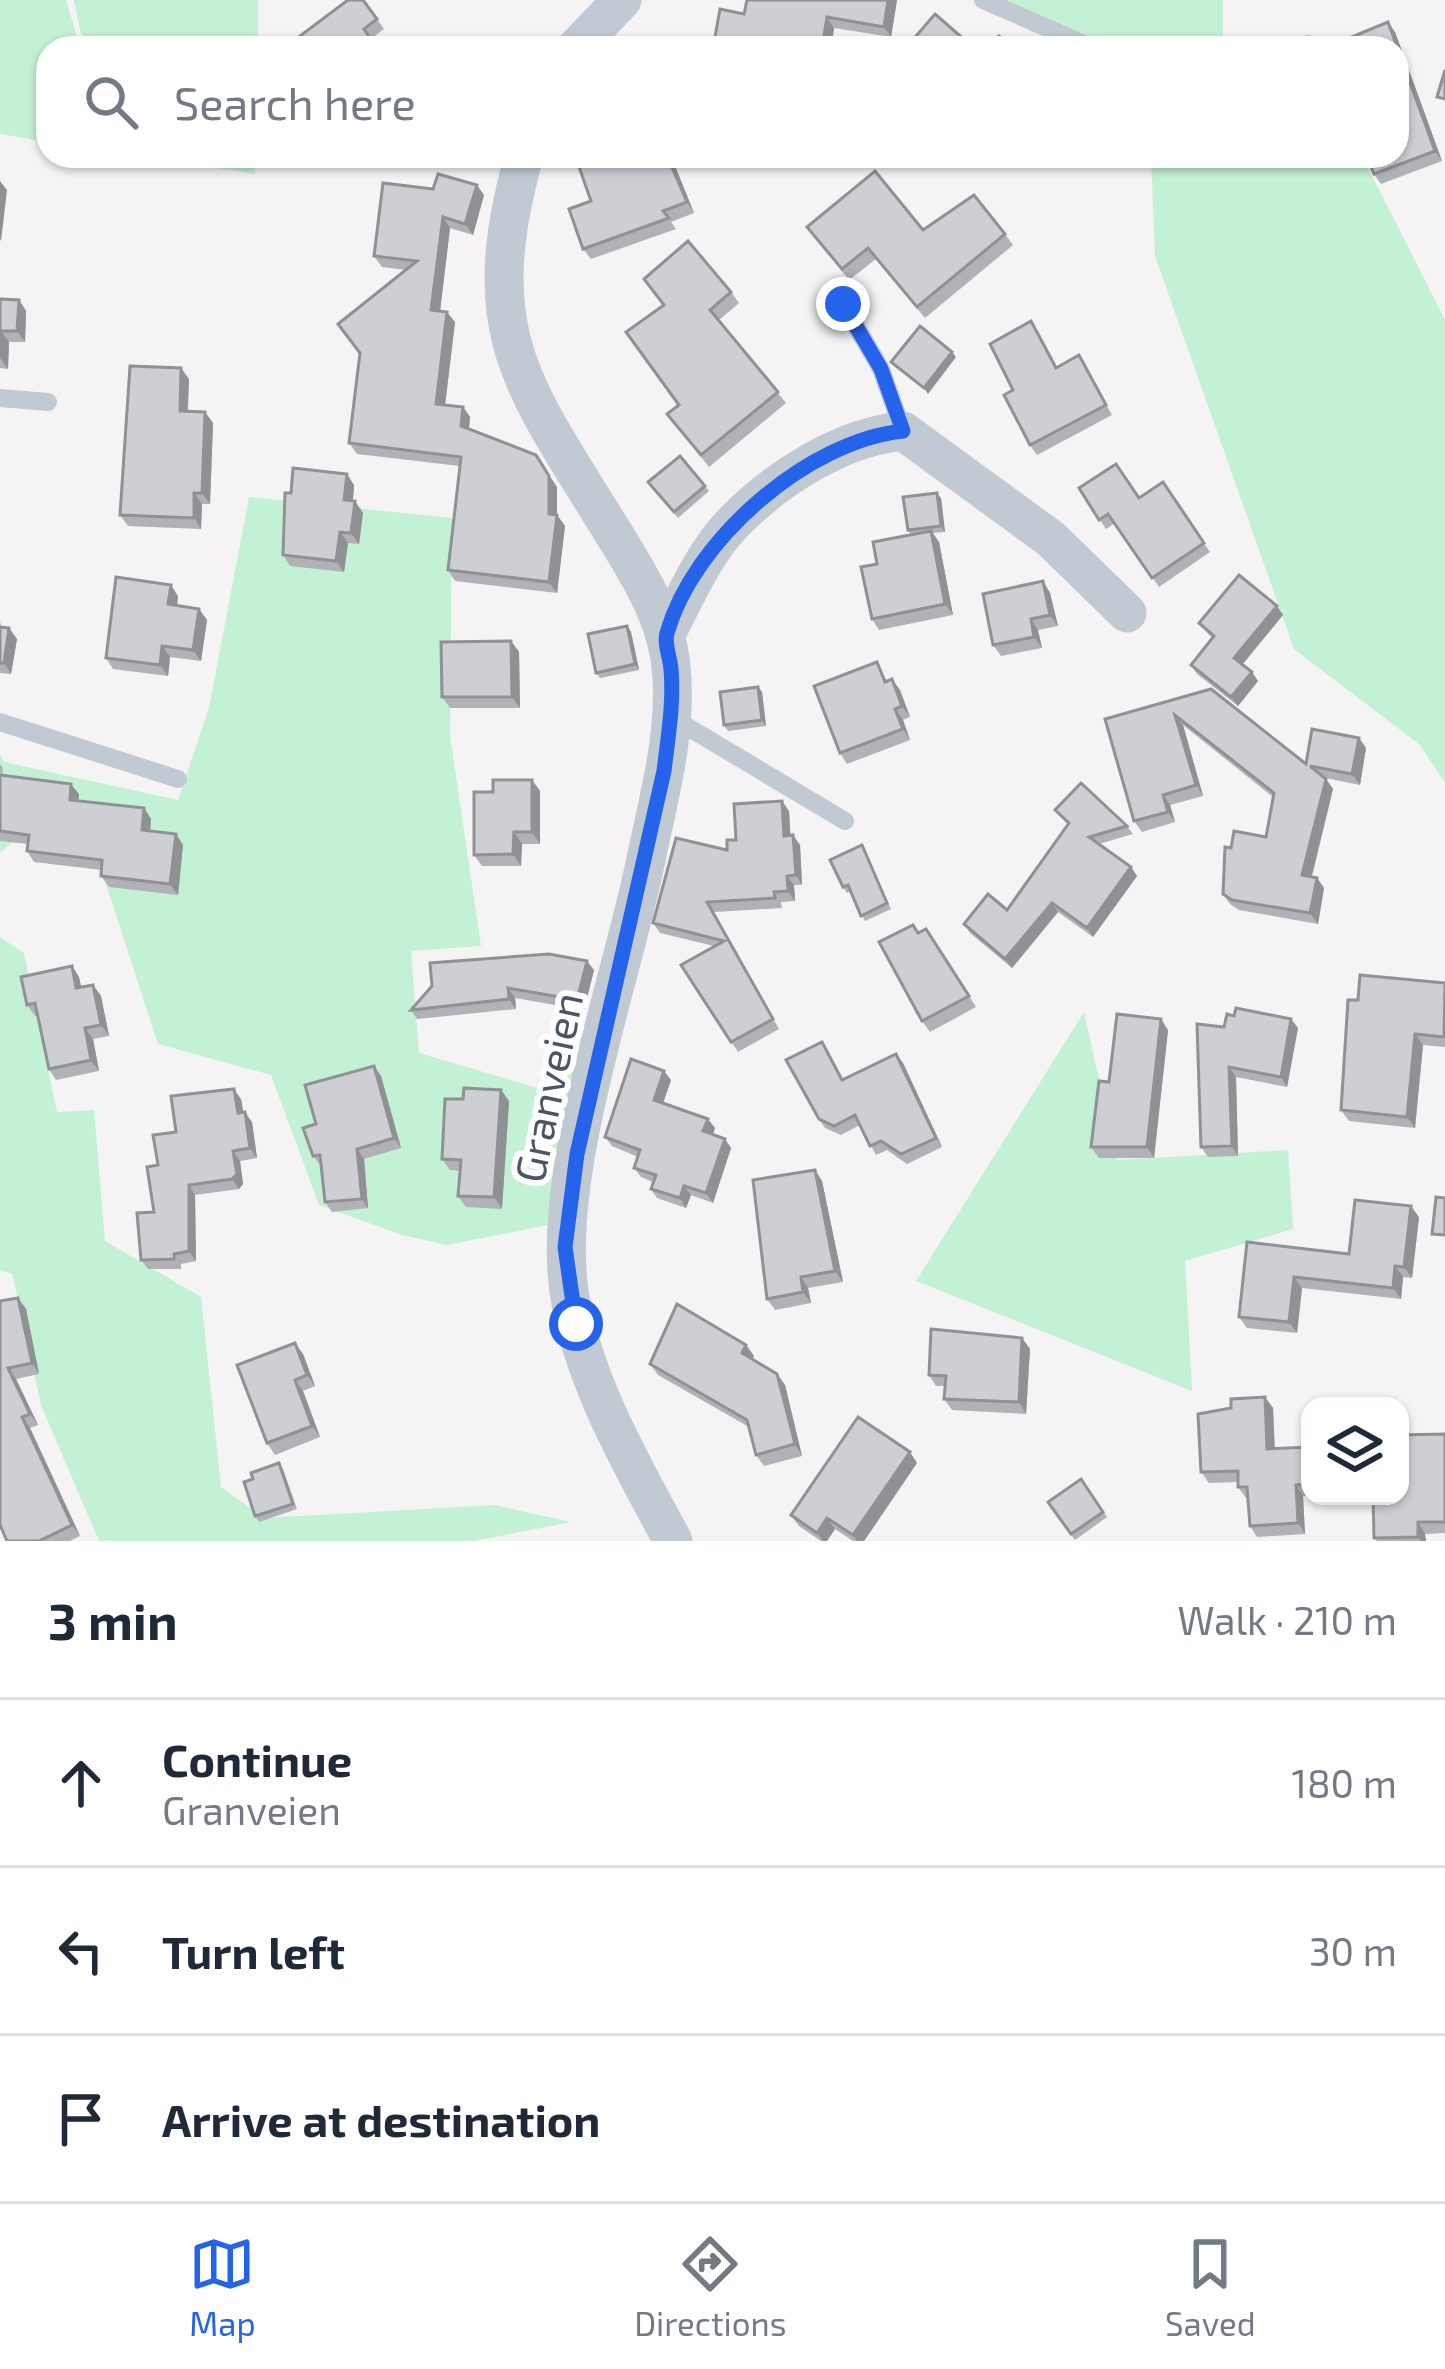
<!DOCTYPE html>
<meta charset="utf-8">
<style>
body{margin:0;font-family:"Exo 2",sans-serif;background:#f2f2f3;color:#1f2937}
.controls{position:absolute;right:36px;bottom:36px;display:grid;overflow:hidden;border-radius:24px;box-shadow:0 3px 9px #0004}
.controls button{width:108px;height:108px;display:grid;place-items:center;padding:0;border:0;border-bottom:3px solid #e0e1e3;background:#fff;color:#1f2937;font:60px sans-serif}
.stop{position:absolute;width:36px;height:36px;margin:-27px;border:9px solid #2563eb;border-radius:50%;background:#fff}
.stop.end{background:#2563eb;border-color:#fff;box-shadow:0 3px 12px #0008}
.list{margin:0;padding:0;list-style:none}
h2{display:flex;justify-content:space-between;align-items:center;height:156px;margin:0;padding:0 48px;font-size:51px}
h2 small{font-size:39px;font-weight:400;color:#747a83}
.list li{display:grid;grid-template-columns:78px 1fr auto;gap:36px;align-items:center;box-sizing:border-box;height:168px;padding:0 48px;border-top:3px solid #e0e1e3}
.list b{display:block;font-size:45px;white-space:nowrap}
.list p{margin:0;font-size:39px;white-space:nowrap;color:#747a83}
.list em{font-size:39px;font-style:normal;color:#747a83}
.icon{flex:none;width:66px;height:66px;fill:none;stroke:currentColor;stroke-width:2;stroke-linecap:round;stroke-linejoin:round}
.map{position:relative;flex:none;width:1445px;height:1541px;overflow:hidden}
.search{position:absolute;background:#fff;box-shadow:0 3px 9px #0004;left:36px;right:36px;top:36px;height:132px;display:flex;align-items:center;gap:30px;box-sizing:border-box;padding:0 42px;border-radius:36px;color:#747a83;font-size:45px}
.sheet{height:660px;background:#fff}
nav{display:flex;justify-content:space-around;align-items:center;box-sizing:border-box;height:168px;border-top:3px solid #e0e1e3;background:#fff;font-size:33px;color:#747a83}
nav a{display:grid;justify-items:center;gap:6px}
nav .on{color:#2563eb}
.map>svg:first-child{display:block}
.green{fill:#c3f1d5}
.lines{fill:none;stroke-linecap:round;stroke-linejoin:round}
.service{stroke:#c1cad2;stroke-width:18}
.minor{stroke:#c1cad2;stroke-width:39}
.wall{fill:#b0b2b7}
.shaded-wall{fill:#909195}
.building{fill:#cdcfd5;stroke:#909195;stroke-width:3}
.route{stroke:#2563eb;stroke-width:15}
.labels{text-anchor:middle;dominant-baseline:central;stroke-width:12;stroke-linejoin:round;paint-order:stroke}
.street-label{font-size:42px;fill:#4a5661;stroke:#fff}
</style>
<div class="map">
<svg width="1445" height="1541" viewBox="0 0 1445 1541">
<rect width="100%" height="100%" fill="#f5f3f3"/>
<g class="green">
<path d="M 0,0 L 66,0 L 77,37 L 97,48 L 48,48 L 48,142 L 0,134 Z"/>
<path d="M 74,0 L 258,0 L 258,48 L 106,48 L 81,34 Z"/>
<path d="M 1001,0 L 1223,0 L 1223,48 L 1119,48 Z"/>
<path d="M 139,156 L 255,156 L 255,174 Z"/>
<path d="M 1151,156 L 1362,156 L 1445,320 L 1445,783 L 1420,745 L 1294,649 L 1155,256 Z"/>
<path d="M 249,497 L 452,518 L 450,735 L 481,946 L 411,951 L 419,1053 L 538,1088 L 581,1060 L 553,1224 L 447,1245 L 402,1235 L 319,1205 L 271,1075 L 158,1044 L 101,869 L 16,839 L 0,853 L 0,754 L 4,762 L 178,800 L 209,708 Z"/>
<path d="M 0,937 L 24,953 L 57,1112 L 94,1110 L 105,1241 L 201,1297 L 221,1487 L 264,1518 L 494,1505 L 571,1522 L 475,1541 L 99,1541 L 41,1405 L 12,1273 L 0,1271 Z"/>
<path d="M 1084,1012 L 1117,1160 L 1288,1150 L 1293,1229 L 1185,1261 L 1192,1391 L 916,1281 Z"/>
</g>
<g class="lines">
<g class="service">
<path d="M 983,0 L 1093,48"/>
<path d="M 1297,48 L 1308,44"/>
<path d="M 843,304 L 881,369 L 903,431"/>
<path d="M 0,398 L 48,402"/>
<path d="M 671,717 L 845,821"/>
<path d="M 0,722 L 178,779"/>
</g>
<g class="minor">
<path d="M 576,48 L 622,0"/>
<path d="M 524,156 C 474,335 523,386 614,534 C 639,574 666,618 671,666 C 678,732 658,800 645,864 C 620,985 552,1172 569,1291 C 581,1377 632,1465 673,1541"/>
<path d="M 665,636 C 685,598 703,554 733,523 C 777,478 841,437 903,431 L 1051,539 L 1127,613"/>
</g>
</g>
<g class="wall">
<path d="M 747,0 L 897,0 L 891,37 L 834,28 L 831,48 L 713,48 L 744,14 Z"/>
<path d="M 377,19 L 384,29 L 371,39 L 377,48 L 284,48 Z"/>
<path d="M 1395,32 L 1442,161 L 1381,184 L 1374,174 Z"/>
<path d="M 590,156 L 679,156 L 675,166 L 694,213 L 671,222 L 676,229 L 591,259 L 583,249 L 591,201 Z"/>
<path d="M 484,195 L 473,235 L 450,228 L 440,311 L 455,322 L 445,405 L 463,407 L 470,417 L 469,429 L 557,487 L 557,515 L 565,526 L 557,593 L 455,581 L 448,570 L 460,466 L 357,454 L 349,443 L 406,270 L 382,267 L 374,256 Z"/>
<path d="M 807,227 L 1005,234 L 1013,245 L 925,318 L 876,259 L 849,280 Z"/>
<path d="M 731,292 L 739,303 L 719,320 L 786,403 L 709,467 L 667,414 L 678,405 L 626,332 Z"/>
<path d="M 0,299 L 19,300 L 26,311 L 25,342 L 9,342 L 8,369 L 0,368 Z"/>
<path d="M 1038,331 L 1057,367 L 1079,355 L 1112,415 L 1037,455 L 1030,445 L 1013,390 Z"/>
<path d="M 189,379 L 188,412 L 205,412 L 213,423 L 210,504 L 202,504 L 201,529 L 128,526 L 120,515 Z"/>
<path d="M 680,456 L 709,491 L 678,518 L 648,482 Z"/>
<path d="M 1163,482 L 1210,552 L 1159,587 L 1115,523 L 1106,529 L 1079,488 L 1139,498 Z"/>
<path d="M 354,485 L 353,501 L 363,513 L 359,544 L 348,543 L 344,572 L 290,566 L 283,555 L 291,493 Z"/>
<path d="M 941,498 L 945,532 L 933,533 L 939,542 L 953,615 L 879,630 L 872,619 L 877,564 L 911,535 L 908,530 Z"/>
<path d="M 1043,581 L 1050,593 L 1058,626 L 1038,630 L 1042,648 L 1001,656 L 993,645 Z"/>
<path d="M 178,596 L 177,606 L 199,609 L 207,620 L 201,661 L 170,657 L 168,676 L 113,669 L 106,658 Z"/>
<path d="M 1277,606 L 1283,615 L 1243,664 L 1258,681 L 1238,706 L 1197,674 L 1191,665 L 1212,638 L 1199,623 Z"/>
<path d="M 0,621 L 1,627 L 9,628 L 17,639 L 11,674 L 0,673 Z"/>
<path d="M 627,626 L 631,632 L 639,670 L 600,678 L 596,673 Z"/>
<path d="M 511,641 L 519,652 L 520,708 L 450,708 L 442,697 Z"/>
<path d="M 877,662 L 887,681 L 900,690 L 910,717 L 903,720 L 910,740 L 847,764 L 840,753 Z"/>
<path d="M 758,687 L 762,692 L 766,726 L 728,731 L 724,725 Z"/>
<path d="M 1211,689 L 1306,764 L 1359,738 L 1366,748 L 1360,785 L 1325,778 L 1333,789 L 1312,877 L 1317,878 L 1324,888 L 1318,924 L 1239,910 L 1230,904 L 1223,894 L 1231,848 L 1266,837 L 1273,797 L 1183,725 L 1203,796 L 1170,805 L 1175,822 L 1142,832 L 1134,821 L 1105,719 Z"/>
<path d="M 0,764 L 3,768 L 2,775 L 79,794 L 78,801 L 144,808 L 151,819 L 150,831 L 176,834 L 183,845 L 178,895 L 109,887 L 101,876 L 102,870 L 34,862 L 27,851 L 28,844 L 0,841 Z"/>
<path d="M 532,780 L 540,791 L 540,844 L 522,844 L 521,866 L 482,866 L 474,855 L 493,792 Z"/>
<path d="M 1055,810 L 1127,826 L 1133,834 L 1099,844 L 1131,867 L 1137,876 L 1093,937 L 1058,912 L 1012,968 L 970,933 L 964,924 L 1007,910 L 1068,825 Z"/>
<path d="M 789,811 L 790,835 L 800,845 L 802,885 L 794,885 L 795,901 L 781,902 L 782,908 L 714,912 L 779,1029 L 738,1052 L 681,965 L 714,946 L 660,933 L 653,923 L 736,840 Z"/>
<path d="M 862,845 L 891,909 L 865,921 L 850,891 L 847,893 L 843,887 Z"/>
<path d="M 913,925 L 919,933 L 926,929 L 976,1007 L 930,1032 L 922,1021 Z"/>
<path d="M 72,966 L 79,977 L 81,987 L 93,985 L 101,996 L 109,1036 L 93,1039 L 99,1071 L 56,1080 L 49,1069 L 38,1016 L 35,1016 L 27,1005 Z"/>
<path d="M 594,970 L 584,1010 L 515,998 L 516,1009 L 417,1019 L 411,1010 Z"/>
<path d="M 1445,983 L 1445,1047 L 1423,1045 L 1415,1128 L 1349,1121 L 1341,1110 L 1358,1000 Z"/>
<path d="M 1291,1019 L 1298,1028 L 1287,1087 L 1236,1077 L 1238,1156 L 1208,1157 L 1201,1147 L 1224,1027 Z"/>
<path d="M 1168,1030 L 1154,1158 L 1099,1158 L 1091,1147 L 1109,1082 Z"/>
<path d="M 828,1051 L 843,1080 L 896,1054 L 903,1063 L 942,1147 L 907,1164 L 887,1150 L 876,1155 L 860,1125 L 841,1135 L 825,1128 L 819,1119 Z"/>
<path d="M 381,1076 L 401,1148 L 364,1159 L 368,1208 L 332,1212 L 325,1202 L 321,1166 L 313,1156 L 316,1124 Z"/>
<path d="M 671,1080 L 663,1103 L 715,1128 L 713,1135 L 731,1148 L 713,1203 L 691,1195 L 686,1208 L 657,1198 L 651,1189 L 653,1182 L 641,1177 L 634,1168 L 638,1157 L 612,1146 L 605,1137 Z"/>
<path d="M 501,1090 L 509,1101 L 502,1209 L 466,1207 L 458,1196 L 460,1171 L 450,1170 L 442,1159 L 463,1099 Z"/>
<path d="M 241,1099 L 243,1112 L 252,1122 L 257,1158 L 240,1161 L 243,1184 L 239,1189 L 195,1195 L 196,1261 L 181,1264 L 181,1269 L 148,1269 L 141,1260 L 154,1212 L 158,1165 L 176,1132 Z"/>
<path d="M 815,1170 L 822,1181 L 843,1282 L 808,1288 L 811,1303 L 775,1310 L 767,1299 Z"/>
<path d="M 1419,1217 L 1412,1278 L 1403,1277 L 1401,1299 L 1302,1288 L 1297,1333 L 1247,1328 L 1239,1317 L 1247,1242 L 1349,1254 Z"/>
<path d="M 18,1298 L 26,1309 L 39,1374 L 16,1379 L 38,1425 L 30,1428 L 80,1536 L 70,1541 L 7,1541 L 0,1301 Z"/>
<path d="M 1022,1338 L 1030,1349 L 1026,1414 L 952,1410 L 944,1399 L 945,1386 L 936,1386 L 929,1375 Z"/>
<path d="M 746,1345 L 754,1356 L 752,1359 L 777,1374 L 785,1385 L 802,1456 L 764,1466 L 756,1455 L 749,1427 L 658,1375 L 650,1364 Z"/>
<path d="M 303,1354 L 315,1386 L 303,1391 L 320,1437 L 275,1455 L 267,1443 Z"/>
<path d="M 1265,1397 L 1273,1408 L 1275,1449 L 1310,1447 L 1310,1496 L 1303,1496 L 1305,1534 L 1257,1537 L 1250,1526 L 1248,1498 L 1246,1498 L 1238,1487 L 1238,1482 L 1209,1483 L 1201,1472 L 1231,1408 Z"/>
<path d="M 1400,1409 L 1406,1419 L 1407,1435 L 1445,1434 L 1445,1533 L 1425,1534 L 1426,1541 L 1377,1541 L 1374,1538 L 1400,1496 Z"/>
<path d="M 279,1463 L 283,1469 L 297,1509 L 259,1522 L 255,1516 L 253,1479 Z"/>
<path d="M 917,1463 L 864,1541 L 853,1541 L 835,1529 L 827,1541 L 821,1541 L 799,1526 L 791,1515 Z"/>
<path d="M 1081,1479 L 1107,1517 L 1075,1540 L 1048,1502 Z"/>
</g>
<g class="shaded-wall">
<path d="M 888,0 L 897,0 L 891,37 L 884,27 Z"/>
<path d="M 827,17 L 834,28 L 831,48 L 822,48 Z"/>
<path d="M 1388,22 L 1395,32 L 1442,161 L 1435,151 Z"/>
<path d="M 667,156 L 679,156 L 675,166 L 694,213 L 687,202 Z"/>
<path d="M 0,181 L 7,190 L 1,241 L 0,239 Z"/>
<path d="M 477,185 L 484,195 L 473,235 L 465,224 Z"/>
<path d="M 443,217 L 450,228 L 439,320 L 431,310 Z"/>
<path d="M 19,300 L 26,311 L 25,342 L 17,331 Z"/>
<path d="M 447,312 L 455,322 L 444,414 L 436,404 Z"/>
<path d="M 1,331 L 9,342 L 8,369 L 0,358 Z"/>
<path d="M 952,352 L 956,357 L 928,394 L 924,388 Z"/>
<path d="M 181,368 L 189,379 L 187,422 L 180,411 Z"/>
<path d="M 463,407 L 470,417 L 468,437 L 461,426 Z"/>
<path d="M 205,412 L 213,423 L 210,504 L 202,493 Z"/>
<path d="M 536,455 L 557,487 L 557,521 L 557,515 L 565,526 L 557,593 L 549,582 L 549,514 Z"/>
<path d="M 347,474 L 354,485 L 352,511 L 344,500 Z"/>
<path d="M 194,493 L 202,504 L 201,529 L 194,518 Z"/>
<path d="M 937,493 L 941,498 L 945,532 L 941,526 Z"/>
<path d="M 355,501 L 363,513 L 359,544 L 351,533 Z"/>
<path d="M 931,531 L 939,542 L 953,615 L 945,604 Z"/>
<path d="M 340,532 L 348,543 L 344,572 L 336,561 Z"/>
<path d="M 1043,581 L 1050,593 L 1058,626 L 1050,615 Z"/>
<path d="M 171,585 L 178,596 L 176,616 L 168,604 Z"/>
<path d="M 1277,606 L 1283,615 L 1240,667 L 1234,658 Z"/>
<path d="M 199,609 L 207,620 L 201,661 L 193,650 Z"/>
<path d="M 1031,619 L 1038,630 L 1042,648 L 1034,637 Z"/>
<path d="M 627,626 L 631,632 L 639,670 L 635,664 Z"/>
<path d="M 9,628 L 17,639 L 11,674 L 4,663 Z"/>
<path d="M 511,641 L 519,652 L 520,708 L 512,697 Z"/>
<path d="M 162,646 L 170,657 L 168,676 L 160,665 Z"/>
<path d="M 1252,672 L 1258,681 L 1238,706 L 1231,697 Z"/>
<path d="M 892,679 L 900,690 L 910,717 L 902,706 Z"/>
<path d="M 758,687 L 762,692 L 766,726 L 762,720 Z"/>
<path d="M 895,709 L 903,720 L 910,740 L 903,729 Z"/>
<path d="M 1175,715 L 1183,725 L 1203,796 L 1196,785 Z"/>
<path d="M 1359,738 L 1366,748 L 1360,785 L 1352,774 Z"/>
<path d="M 1326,779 L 1333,789 L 1309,886 L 1302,875 Z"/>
<path d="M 532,780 L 540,791 L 540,844 L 532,832 Z"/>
<path d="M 71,784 L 79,794 L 77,811 L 70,800 Z"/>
<path d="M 1163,795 L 1170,805 L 1175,822 L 1168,812 Z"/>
<path d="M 782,801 L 789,811 L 791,845 L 784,836 Z"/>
<path d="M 144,808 L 151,819 L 149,841 L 142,830 Z"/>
<path d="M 514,832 L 522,844 L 521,866 L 513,854 Z"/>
<path d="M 176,834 L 183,845 L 178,895 L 170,884 Z"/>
<path d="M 793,835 L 800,845 L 802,885 L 796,875 Z"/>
<path d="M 1131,867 L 1137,876 L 1093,937 L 1087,928 Z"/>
<path d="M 787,876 L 794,885 L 795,901 L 788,891 Z"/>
<path d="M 1317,878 L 1324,888 L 1318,924 L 1310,913 Z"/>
<path d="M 1052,903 L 1058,912 L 1012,968 L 1005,959 Z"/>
<path d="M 587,961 L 594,970 L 584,1010 L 577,1000 Z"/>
<path d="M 72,966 L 79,977 L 84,1000 L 76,988 Z"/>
<path d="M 93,985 L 101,996 L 109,1036 L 101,1025 Z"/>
<path d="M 508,988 L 515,998 L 516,1009 L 509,999 Z"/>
<path d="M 1161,1019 L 1168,1030 L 1154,1158 L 1147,1147 Z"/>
<path d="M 1291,1019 L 1298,1028 L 1287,1087 L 1281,1077 Z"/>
<path d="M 85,1028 L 93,1039 L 99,1071 L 91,1060 Z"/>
<path d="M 1415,1034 L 1423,1045 L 1415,1128 L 1407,1117 Z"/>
<path d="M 896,1054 L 903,1063 L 942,1147 L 936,1138 Z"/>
<path d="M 374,1066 L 381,1076 L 401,1148 L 394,1138 Z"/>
<path d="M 1229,1067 L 1236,1077 L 1238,1156 L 1232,1146 Z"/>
<path d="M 664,1071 L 671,1080 L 661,1109 L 654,1100 Z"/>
<path d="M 234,1089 L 241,1099 L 245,1123 L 238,1113 Z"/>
<path d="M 501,1090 L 509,1101 L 502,1209 L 494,1197 Z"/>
<path d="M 245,1112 L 252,1122 L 257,1158 L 250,1148 Z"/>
<path d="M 708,1119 L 715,1128 L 710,1141 L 703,1131 Z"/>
<path d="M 725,1139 L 731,1148 L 713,1203 L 706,1193 Z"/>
<path d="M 357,1149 L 364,1159 L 368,1208 L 362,1199 Z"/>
<path d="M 233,1151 L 240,1161 L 243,1184 L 239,1189 L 232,1179 Z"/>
<path d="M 815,1170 L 822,1181 L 843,1282 L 835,1271 Z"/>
<path d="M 189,1185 L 195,1195 L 196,1261 L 189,1251 Z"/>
<path d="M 684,1186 L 691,1195 L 686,1208 L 680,1198 Z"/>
<path d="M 1411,1206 L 1419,1217 L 1412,1278 L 1404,1267 Z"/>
<path d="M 1395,1266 L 1403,1277 L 1401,1299 L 1393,1288 Z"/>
<path d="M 801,1277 L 808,1288 L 811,1303 L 803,1292 Z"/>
<path d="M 1294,1277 L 1302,1288 L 1297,1333 L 1289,1322 Z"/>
<path d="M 18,1298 L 26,1309 L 39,1374 L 32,1363 Z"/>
<path d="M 1022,1338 L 1030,1349 L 1026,1414 L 1019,1402 Z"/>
<path d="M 295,1343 L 303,1354 L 315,1386 L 307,1375 Z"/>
<path d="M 746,1345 L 754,1356 L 750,1364 L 742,1353 Z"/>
<path d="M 8,1368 L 16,1379 L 38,1425 L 30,1414 Z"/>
<path d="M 777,1374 L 785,1385 L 802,1456 L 795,1444 Z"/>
<path d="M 295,1380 L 303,1391 L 320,1437 L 312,1426 Z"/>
<path d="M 1265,1397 L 1273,1408 L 1275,1460 L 1267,1449 Z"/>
<path d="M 1400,1409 L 1406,1419 L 1407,1446 L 1400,1436 Z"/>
<path d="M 22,1417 L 30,1428 L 80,1536 L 72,1525 Z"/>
<path d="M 910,1452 L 917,1463 L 864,1541 L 857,1541 L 853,1535 Z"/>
<path d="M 1296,1485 L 1303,1496 L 1305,1534 L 1298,1523 Z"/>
<path d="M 827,1518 L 835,1529 L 827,1541 L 823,1541 L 817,1533 Z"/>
<path d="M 1418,1522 L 1425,1534 L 1426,1541 L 1421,1541 L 1418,1537 Z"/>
</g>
<g class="building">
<path d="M 348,0 L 363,0 L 377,19 L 364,29 L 372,41 L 364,47 L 366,48 L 284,48 Z"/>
<path d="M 747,0 L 888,0 L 884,27 L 827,17 L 822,48 L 713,48 L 720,9 L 744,14 Z"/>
<path d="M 935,14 L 974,48 L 916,48 L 910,43 Z"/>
<path d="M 1388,22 L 1435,151 L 1374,174 L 1367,156 L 1397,156 L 1397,48 L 1353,48 L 1349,38 Z"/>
<path d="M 999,36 L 1013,48 L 988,48 Z"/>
<path d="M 1445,70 L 1445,99 L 1437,97 Z"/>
<path d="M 590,156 L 667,156 L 687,202 L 663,211 L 669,218 L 583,249 L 569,209 L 591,201 L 577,161 Z"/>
<path d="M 875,171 L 923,230 L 974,195 L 1005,234 L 917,307 L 868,248 L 842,269 L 807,227 Z"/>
<path d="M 438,174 L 477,185 L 465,224 L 443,217 L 431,310 L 447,312 L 436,404 L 463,407 L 461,426 L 536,455 L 549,476 L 549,514 L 557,515 L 549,582 L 448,570 L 461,457 L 349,443 L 360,353 L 338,324 L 417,261 L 374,256 L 383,183 L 433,189 Z"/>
<path d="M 688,241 L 731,292 L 710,310 L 778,392 L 701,455 L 667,414 L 679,405 L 626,332 L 664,305 L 644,279 Z"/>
<path d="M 0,299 L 19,300 L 17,331 L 1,331 L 0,358 Z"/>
<path d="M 1031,321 L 1056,368 L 1079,355 L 1106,405 L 1030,445 L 1004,395 L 1013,390 L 990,344 Z"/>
<path d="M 920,326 L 952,352 L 924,388 L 891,362 Z"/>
<path d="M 130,366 L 181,368 L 180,411 L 205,412 L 202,493 L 194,493 L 194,518 L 120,515 Z"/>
<path d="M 680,456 L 705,486 L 674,512 L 648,482 Z"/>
<path d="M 1116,464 L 1139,498 L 1163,482 L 1204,543 L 1152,578 L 1108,514 L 1099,520 L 1079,488 Z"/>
<path d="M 293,468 L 347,474 L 344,500 L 355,501 L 351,533 L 340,532 L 336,561 L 283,555 L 285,493 L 291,493 Z"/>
<path d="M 937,493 L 941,526 L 908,530 L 903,497 Z"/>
<path d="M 931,531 L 945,604 L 872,619 L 861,567 L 877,564 L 873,542 Z"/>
<path d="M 1239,575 L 1277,606 L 1234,658 L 1252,672 L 1231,697 L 1191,665 L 1214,636 L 1199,623 Z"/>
<path d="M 116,577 L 171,585 L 168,604 L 199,609 L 193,650 L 162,646 L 160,665 L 106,658 Z"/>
<path d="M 1043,581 L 1050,615 L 1031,619 L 1034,637 L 993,645 L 983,594 Z"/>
<path d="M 627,626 L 635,664 L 596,673 L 588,634 Z"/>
<path d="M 0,627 L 9,628 L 4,663 L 0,663 Z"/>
<path d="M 511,641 L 512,697 L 442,697 L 441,642 Z"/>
<path d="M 877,662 L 885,682 L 892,679 L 902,706 L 895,709 L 903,729 L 840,753 L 814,686 Z"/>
<path d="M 758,687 L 762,720 L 724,725 L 720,692 Z"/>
<path d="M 1211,689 L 1306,764 L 1312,729 L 1359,738 L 1352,774 L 1310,766 L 1326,779 L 1302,875 L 1317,878 L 1310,913 L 1232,900 L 1223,894 L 1225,847 L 1231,848 L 1234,831 L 1266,837 L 1274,793 L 1175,715 L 1196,785 L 1163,795 L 1168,812 L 1134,821 L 1105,719 Z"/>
<path d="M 0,775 L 71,784 L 70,800 L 144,808 L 142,830 L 176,834 L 170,884 L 101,876 L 102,860 L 27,851 L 29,835 L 0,831 Z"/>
<path d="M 493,780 L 532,780 L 532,832 L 514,832 L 513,854 L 474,855 L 474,792 L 493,792 Z"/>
<path d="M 1081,783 L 1127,826 L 1089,837 L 1131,867 L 1087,928 L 1052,903 L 1005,959 L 964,924 L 988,894 L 1007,910 L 1069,823 L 1055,810 Z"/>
<path d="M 782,801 L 784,836 L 793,835 L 796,875 L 787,876 L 788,891 L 774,892 L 775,898 L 707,902 L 773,1019 L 731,1042 L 681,965 L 724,941 L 653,923 L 676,838 L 727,850 L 727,840 L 736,840 L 734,804 Z"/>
<path d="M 862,845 L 887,903 L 861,916 L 848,885 L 843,887 L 830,860 Z"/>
<path d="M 913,925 L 918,933 L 926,929 L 969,996 L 922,1021 L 879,942 Z"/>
<path d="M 549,954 L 587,961 L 577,1000 L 508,988 L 509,999 L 411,1010 L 432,986 L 430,963 Z"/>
<path d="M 72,966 L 76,988 L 93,985 L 101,1025 L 85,1028 L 91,1060 L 49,1069 L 35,1003 L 27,1005 L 21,977 Z"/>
<path d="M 1360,975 L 1445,983 L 1444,1037 L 1415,1034 L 1407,1117 L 1341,1110 L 1348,1000 L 1358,1000 Z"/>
<path d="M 1236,1008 L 1291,1019 L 1281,1077 L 1229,1067 L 1232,1146 L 1201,1147 L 1197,1024 L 1224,1027 L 1227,1014 L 1234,1016 Z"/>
<path d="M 1117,1014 L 1161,1019 L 1147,1147 L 1091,1147 L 1099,1081 L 1109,1082 Z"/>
<path d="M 822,1042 L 842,1080 L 896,1054 L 936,1138 L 901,1154 L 881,1141 L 870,1146 L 855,1115 L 834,1126 L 819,1119 L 786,1060 Z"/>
<path d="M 631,1059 L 664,1071 L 654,1100 L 708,1119 L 703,1131 L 725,1139 L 706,1193 L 684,1186 L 680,1198 L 651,1189 L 656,1175 L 634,1168 L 640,1150 L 605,1137 Z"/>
<path d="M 374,1066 L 394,1138 L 357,1149 L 362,1199 L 325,1202 L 320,1155 L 313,1156 L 303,1128 L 316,1124 L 305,1085 Z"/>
<path d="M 464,1088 L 501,1090 L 494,1197 L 458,1196 L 461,1160 L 442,1159 L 445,1099 L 463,1099 Z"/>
<path d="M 234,1089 L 238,1113 L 245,1112 L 250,1148 L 233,1151 L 237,1174 L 232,1179 L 189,1185 L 189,1251 L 174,1254 L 174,1259 L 141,1260 L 137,1213 L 154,1212 L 147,1167 L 158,1165 L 153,1135 L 176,1132 L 171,1096 Z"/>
<path d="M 815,1170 L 835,1271 L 801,1277 L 803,1292 L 767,1299 L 753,1180 Z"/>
<path d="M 1436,1197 L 1445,1198 L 1445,1235 L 1432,1234 Z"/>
<path d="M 1355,1200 L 1411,1206 L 1404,1267 L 1395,1266 L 1393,1288 L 1294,1277 L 1289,1322 L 1239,1317 L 1247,1242 L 1349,1254 Z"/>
<path d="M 18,1298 L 32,1363 L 8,1368 L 30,1414 L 22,1417 L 72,1525 L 39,1541 L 7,1541 L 0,1525 L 0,1301 Z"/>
<path d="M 677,1304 L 746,1345 L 742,1353 L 777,1374 L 795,1444 L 756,1455 L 747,1420 L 650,1364 Z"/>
<path d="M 931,1329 L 1022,1338 L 1019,1402 L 944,1399 L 946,1376 L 929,1375 Z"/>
<path d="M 295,1343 L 307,1375 L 295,1380 L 312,1426 L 267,1443 L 237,1365 Z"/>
<path d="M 1265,1397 L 1267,1449 L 1310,1447 L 1310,1484 L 1296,1485 L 1298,1523 L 1250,1526 L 1247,1487 L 1238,1487 L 1238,1471 L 1201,1472 L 1198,1414 L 1231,1408 L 1231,1399 Z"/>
<path d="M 858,1417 L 910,1452 L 853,1535 L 827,1518 L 817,1533 L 791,1515 Z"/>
<path d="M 1445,1434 L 1445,1522 L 1418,1522 L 1418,1537 L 1374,1538 L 1373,1496 L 1400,1496 L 1400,1435 Z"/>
<path d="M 279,1463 L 293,1504 L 255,1516 L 244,1482 L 253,1479 L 251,1473 Z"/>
<path d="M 1081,1479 L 1103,1512 L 1071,1534 L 1048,1502 Z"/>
</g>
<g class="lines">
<path class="route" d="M 576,1324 L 565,1247 L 577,1154 L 664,771 C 668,737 674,703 671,669 C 670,657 664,644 667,633 C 694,539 808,441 903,431 L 881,369 L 843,304"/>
</g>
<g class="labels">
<g class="street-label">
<text transform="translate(547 1087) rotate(-78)">Granveien</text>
</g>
</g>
</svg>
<div class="controls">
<button><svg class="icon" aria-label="layers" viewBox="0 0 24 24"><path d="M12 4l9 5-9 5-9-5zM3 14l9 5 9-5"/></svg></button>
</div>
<div class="stop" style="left:576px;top:1324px"></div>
<div class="stop end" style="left:843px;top:304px"></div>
<div class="search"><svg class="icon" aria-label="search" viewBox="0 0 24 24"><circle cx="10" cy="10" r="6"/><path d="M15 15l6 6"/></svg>Search here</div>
</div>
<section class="sheet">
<h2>3 min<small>Walk · 210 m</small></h2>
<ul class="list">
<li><svg class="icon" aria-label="ahead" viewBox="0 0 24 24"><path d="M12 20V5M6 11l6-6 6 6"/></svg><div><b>Continue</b><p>Granveien</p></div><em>180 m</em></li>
<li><svg class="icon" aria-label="left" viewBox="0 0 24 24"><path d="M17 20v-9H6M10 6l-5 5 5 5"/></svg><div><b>Turn left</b></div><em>30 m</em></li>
<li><svg class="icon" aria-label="arrive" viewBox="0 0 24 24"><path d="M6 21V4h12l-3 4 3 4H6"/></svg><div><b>Arrive at destination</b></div></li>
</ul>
</section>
<nav>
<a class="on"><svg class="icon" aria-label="map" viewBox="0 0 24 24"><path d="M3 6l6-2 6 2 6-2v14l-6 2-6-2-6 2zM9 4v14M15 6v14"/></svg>Map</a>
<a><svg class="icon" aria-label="directions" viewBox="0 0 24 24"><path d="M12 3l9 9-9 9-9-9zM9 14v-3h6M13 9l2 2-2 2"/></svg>Directions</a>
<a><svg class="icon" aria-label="saved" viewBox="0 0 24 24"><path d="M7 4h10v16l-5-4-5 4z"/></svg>Saved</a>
</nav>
